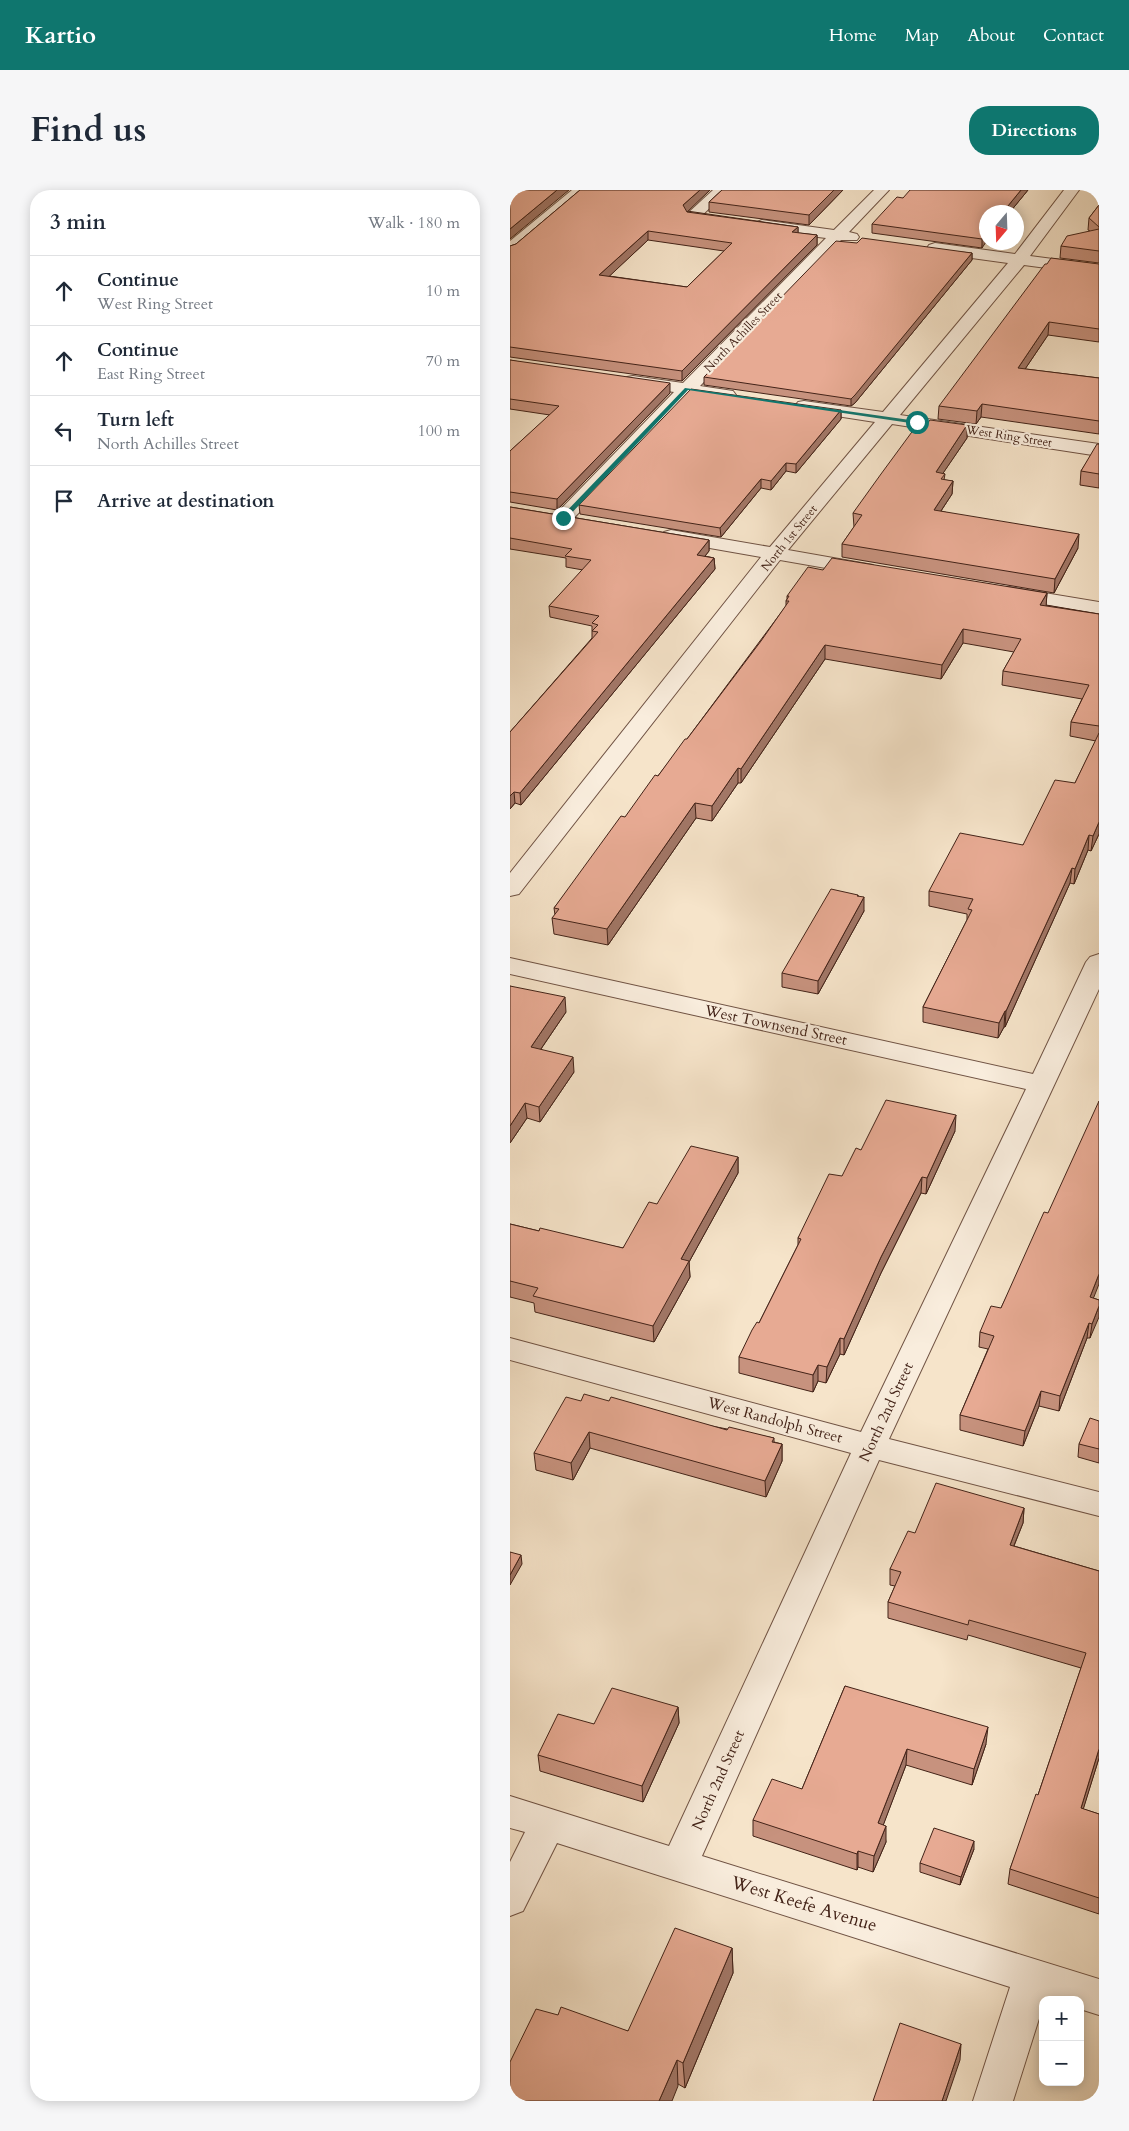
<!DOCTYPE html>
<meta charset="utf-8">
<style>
body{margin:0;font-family:Cardo,serif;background:#f6f6f7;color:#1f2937}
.controls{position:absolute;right:15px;bottom:15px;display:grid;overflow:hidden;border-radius:10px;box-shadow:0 2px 12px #0003}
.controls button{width:45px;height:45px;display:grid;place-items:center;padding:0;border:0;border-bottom:1px solid #e0e1e3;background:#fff;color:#1f2937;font:25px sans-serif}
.compass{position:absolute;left:469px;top:15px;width:45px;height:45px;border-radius:50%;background:#fff;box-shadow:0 2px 12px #0003;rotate:199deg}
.stop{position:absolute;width:15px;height:15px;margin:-11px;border:4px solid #0f766e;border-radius:50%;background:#fff}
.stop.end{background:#0f766e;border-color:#fff;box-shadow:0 1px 5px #0008}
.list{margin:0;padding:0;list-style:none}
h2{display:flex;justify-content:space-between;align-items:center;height:65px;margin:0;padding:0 20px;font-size:21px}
h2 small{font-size:16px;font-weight:400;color:#747a83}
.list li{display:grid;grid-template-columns:32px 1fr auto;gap:15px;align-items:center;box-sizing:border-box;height:70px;padding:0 20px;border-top:1px solid #e0e1e3}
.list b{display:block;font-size:19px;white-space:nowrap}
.list p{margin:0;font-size:16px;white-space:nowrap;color:#747a83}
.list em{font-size:16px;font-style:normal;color:#747a83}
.icon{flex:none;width:28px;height:28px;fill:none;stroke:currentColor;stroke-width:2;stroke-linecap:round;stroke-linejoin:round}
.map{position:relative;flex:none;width:589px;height:1911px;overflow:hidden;border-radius:20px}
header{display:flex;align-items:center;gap:30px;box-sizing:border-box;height:70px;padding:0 25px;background:#0f766e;color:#fff}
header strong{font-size:24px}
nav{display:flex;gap:28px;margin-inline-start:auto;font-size:18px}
.intro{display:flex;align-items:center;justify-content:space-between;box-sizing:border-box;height:120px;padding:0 30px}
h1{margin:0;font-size:35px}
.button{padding:12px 22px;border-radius:20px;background:#0f766e;color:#fff;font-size:18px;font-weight:700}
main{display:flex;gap:30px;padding:0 30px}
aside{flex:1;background:#fff;border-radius:20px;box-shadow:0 2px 12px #0003}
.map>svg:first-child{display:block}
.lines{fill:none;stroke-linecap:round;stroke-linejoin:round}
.minor-casing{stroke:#705344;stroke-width:2}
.minor{fill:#f9eddd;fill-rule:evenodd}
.wall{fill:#c7927e;stroke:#432318;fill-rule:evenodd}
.shaded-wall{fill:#a27767;stroke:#432318}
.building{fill:#e7aa93;stroke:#432318;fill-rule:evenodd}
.route{fill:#0f766e}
.labels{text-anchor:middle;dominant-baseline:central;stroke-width:4.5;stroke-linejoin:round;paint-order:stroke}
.far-street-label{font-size:12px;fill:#432318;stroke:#f9eddd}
.street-label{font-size:15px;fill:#432318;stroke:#f9eddd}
.near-street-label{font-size:18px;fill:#432318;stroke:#f9eddd}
</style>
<header>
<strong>Kartio</strong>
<nav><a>Home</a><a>Map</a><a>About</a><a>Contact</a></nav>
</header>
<div class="intro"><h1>Find us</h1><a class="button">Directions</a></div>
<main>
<aside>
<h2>3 min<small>Walk · 180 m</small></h2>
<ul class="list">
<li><svg class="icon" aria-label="ahead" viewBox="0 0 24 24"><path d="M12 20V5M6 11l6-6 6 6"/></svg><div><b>Continue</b><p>West Ring Street</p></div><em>10 m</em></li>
<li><svg class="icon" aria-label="ahead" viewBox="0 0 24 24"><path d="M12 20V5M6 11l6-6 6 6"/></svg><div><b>Continue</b><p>East Ring Street</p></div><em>70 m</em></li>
<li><svg class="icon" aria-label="left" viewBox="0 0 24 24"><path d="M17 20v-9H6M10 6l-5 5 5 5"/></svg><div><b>Turn left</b><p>North Achilles Street</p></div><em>100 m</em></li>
<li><svg class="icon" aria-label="arrive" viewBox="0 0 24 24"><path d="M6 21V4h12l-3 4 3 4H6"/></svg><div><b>Arrive at destination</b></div></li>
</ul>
</aside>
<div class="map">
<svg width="589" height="1911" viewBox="0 0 589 1911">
<rect width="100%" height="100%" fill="#f6e4ca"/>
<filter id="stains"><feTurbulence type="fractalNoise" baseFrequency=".004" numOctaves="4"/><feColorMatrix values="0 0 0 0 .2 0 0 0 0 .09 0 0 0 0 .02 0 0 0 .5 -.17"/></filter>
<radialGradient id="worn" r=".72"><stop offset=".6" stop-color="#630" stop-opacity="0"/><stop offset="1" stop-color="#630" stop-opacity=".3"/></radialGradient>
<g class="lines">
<defs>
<g id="minor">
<path d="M 62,0 L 78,0 L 6,62 L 0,64 L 0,51 Z"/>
<path d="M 203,0 L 219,0 L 188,29 L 178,29 L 175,26 L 178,23 Z"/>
<path d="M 364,0 L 379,0 L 339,42 L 347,44 L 349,47 L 347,50 L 331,50 L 190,196 L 223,201 L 226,205 L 223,209 L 217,210 L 181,205 L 60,332 L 53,334 L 46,332 L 43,328 L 46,324 L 164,202 L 117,195 L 114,191 L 117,187 L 123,186 L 173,193 L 316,48 L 252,40 L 247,38 L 244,35 L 247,32 L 252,30 L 324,40 Z"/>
<path d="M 554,0 L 569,0 L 520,66 L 589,75 L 589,85 L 514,75 L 390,225 L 589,254 L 589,266 L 382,234 L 278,360 L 363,375 L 366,379 L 363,383 L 356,385 L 270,370 L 9,704 L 0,706 L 0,683 L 251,367 L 154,350 L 151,346 L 154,342 L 161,340 L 260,357 L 365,232 L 288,220 L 285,216 L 288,212 L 294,211 L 373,222 L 498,73 L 425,63 L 419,61 L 417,58 L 419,55 L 425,53 L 505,64 Z"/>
<path d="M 499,397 L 589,412 L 589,424 L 492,407 L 489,403 L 492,399 Z"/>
<path d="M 589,764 L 589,799 L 379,1249 L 589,1302 L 589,1326 L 369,1270 L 192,1666 L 589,1789 L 589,1825 L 570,1819 L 570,1810 L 541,1810 L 535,1808 L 533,1810 L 533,1816 L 503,1911 L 463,1911 L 500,1797 L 47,1653 L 13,1721 L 0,1726 L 0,1672 L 15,1642 L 0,1638 L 0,1606 L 159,1656 L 341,1263 L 0,1170 L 0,1148 L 351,1242 L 516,899 L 0,784 L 0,768 L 523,884 L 576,772 L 580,767 Z"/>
</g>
</defs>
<use href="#minor" class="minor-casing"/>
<use href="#minor" class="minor"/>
</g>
<g class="wall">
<path d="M 70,0 L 200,0 L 177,21 L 288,37 L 288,43 L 307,45 L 307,55 L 172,191 L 0,167 L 0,56 L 6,54 ZM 138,50 L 214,61 L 177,97 L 99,86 Z"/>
<path d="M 212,0 L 333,0 L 299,35 L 199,22 L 199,12 Z"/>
<path d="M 518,0 L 500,22 L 476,22 L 472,58 L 362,43 L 362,34 L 393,8 Z"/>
<path d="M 589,15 L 589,73 L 550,68 L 551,56 L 580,41 L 578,40 L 579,28 Z"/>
<path d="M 347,53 L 462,63 L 462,70 L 345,213 L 341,216 L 194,195 L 194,187 Z"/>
<path d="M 589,74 L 589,152 L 538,145 L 515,179 L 589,188 L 589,244 L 471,227 L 466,234 L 428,229 L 429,216 Z"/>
<path d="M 0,170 L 160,203 L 47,320 L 0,312 L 0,261 L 40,225 L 0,219 Z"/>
<path d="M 331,220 L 331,229 L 286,283 L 276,281 L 261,300 L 251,298 L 211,347 L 70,324 L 69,315 Z"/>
<path d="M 457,235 L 457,248 L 433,283 L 435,284 L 434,290 L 443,291 L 442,304 L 431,321 L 568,358 L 544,403 L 332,367 L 332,354 L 344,337 L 343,323 Z"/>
<path d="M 589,254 L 589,298 L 570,295 L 571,281 Z"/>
<path d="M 0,317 L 199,350 L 199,361 L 195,366 L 204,368 L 205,379 L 11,615 L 5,613 L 0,619 L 0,542 L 82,448 L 82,436 L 40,427 L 39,416 L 73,380 L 56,377 L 56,368 L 0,359 Z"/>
<path d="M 313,380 L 537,403 L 536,415 L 589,424 L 589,644 L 581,661 L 578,660 L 564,694 L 560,693 L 495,837 L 494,837 L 488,848 L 413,832 L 413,817 L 457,730 L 457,724 L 419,716 L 419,701 L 513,655 L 565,593 L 586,551 L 560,546 L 561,532 L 572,509 L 492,495 L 493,481 L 504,462 L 453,453 L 431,489 L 315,469 L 231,593 L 228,593 L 202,631 L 186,628 L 98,755 L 44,744 L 42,728 L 45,725 L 44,718 L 177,549 L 276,416 L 276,411 L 277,409 L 277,406 Z"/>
<path d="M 348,705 L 354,721 L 308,804 L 272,797 L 272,783 Z"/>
<path d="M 0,796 L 56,822 L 31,859 L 64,882 L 30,932 L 17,928 L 0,953 Z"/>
<path d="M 445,941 L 416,1004 L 411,1003 L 371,1083 L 334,1165 L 330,1164 L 316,1193 L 308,1191 L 303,1202 L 229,1183 L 229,1167 L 249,1133 L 288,1055 L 288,1048 L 351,960 Z"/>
<path d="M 228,967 L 228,983 L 179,1072 L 180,1087 L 144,1152 L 25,1122 L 24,1113 L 0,1107 L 0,1034 L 29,1041 L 113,1058 L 147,1014 Z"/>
<path d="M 538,1023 L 583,1108 L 589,1110 L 580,1148 L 577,1148 L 549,1221 L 529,1216 L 513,1256 L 450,1240 L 450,1225 L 478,1159 L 469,1157 L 470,1142 L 491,1118 Z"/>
<path d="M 71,1211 L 264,1248 L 264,1252 L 272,1254 L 272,1271 L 256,1307 L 80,1258 L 63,1290 L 26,1280 L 24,1263 Z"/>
<path d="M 589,1231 L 589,1273 L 568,1267 L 569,1254 Z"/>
<path d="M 514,1318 L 513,1333 L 504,1356 L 589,1381 L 589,1568 L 573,1619 L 589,1624 L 589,1724 L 498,1694 L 500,1679 L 528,1605 L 571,1478 L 458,1445 L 457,1450 L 378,1428 L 378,1412 L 385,1396 L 380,1395 L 380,1379 L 405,1343 Z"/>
<path d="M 335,1496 L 476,1554 L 462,1595 L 396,1575 L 373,1635 L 376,1652 L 363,1682 L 348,1677 L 347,1680 L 243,1646 L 243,1630 L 292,1599 Z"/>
<path d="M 168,1517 L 169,1533 L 133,1612 L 30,1581 L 28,1565 L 84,1534 Z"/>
<path d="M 464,1659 L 450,1695 L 410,1682 L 410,1673 Z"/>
<path d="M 222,1758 L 223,1783 L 175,1898 L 48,1825 L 118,1841 Z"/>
</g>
<g class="shaded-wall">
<path d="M 47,0 L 59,0 L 0,49 L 0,39 Z"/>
<path d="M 190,0 L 200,0 L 174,25 L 173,15 Z"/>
<path d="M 324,0 L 333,0 L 299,35 L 299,25 Z"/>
<path d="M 511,0 L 518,0 L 500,22 L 493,22 Z"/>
<path d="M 288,37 L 288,46 L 282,42 Z"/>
<path d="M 138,41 L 138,50 L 90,95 L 89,85 Z"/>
<path d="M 476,43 L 476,52 L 472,58 L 472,49 Z"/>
<path d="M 307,45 L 307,55 L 172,191 L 172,181 Z"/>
<path d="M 462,63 L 462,70 L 345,213 L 341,216 L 341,209 Z"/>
<path d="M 539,132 L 538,145 L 507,191 L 508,178 Z"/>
<path d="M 160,193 L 160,203 L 47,320 L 47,309 Z"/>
<path d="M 472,214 L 471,227 L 466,234 L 467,221 Z"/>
<path d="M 331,220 L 331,229 L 286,283 L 286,274 Z"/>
<path d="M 457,235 L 457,248 L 425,295 L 426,282 Z"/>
<path d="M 276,273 L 276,281 L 261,300 L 261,291 Z"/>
<path d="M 251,289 L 251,298 L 211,347 L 210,338 Z"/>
<path d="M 443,291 L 442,304 L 423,333 L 424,320 Z"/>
<path d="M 569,344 L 568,358 L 544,403 L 545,389 Z"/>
<path d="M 199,350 L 199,361 L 187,376 L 187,365 Z"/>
<path d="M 204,368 L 205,379 L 11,615 L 10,603 Z"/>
<path d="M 537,403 L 536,417 L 530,415 Z"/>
<path d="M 453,439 L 453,453 L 431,489 L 432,475 Z"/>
<path d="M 315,455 L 315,469 L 231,593 L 231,579 Z"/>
<path d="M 228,578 L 228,593 L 202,631 L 202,616 Z"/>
<path d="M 4,602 L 5,613 L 0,619 L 0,606 Z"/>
<path d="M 185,613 L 186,628 L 98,755 L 97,739 Z"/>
<path d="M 589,632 L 589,644 L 581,661 L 583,646 Z"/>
<path d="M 579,645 L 578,660 L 564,694 L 565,679 Z"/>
<path d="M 562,678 L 560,693 L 495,837 L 496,821 Z"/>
<path d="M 354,707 L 354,721 L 308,804 L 308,791 Z"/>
<path d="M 55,807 L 56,822 L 22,872 L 21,857 Z"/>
<path d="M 495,821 L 494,837 L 488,848 L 489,833 Z"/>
<path d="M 63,867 L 64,882 L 30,932 L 29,917 Z"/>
<path d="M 15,913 L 17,928 L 0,953 L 0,936 Z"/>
<path d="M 446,925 L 445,941 L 416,1004 L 417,988 Z"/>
<path d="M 228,967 L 228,983 L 179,1072 L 180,1087 L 144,1152 L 143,1136 L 171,1069 Z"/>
<path d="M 412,987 L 411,1003 L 371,1083 L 334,1165 L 334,1149 L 371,1067 Z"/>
<path d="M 589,1084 L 589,1094 L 578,1122 L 580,1107 Z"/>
<path d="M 589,1116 L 589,1127 L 580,1148 L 582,1134 Z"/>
<path d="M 579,1133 L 577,1148 L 549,1221 L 550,1206 Z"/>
<path d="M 330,1148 L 330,1164 L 316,1193 L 317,1177 Z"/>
<path d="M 308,1175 L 308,1191 L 303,1202 L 303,1185 Z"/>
<path d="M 531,1201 L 529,1216 L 513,1256 L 515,1241 Z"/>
<path d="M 79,1242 L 80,1258 L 63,1290 L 61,1273 Z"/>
<path d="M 272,1254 L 272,1271 L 256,1307 L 255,1291 Z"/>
<path d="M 514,1318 L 513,1333 L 498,1370 L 500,1355 Z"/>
<path d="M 11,1365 L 12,1374 L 0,1395 L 0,1385 Z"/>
<path d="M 168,1517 L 169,1533 L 133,1612 L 132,1596 Z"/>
<path d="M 478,1537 L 476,1554 L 462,1595 L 464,1579 Z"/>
<path d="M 397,1559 L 396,1575 L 368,1649 L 368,1633 Z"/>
<path d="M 589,1559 L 589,1568 L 569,1633 L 571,1618 Z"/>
<path d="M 376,1636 L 376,1652 L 363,1682 L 364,1666 Z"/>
<path d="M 464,1651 L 464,1659 L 450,1695 L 451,1687 Z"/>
<path d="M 348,1661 L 348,1677 L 347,1680 L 347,1664 Z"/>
<path d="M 222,1758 L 223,1783 L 175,1898 L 173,1873 Z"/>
<path d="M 451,1854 L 450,1870 L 436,1911 L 432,1911 Z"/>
<path d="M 167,1870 L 168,1896 L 162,1911 L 149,1911 Z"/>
</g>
<g class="building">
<path d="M 0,0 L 47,0 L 0,39 Z"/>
<path d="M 70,0 L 190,0 L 173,15 L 177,22 L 288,37 L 282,42 L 307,45 L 172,181 L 0,157 L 0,56 L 6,54 ZM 138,41 L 222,53 L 177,97 L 89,85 Z"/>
<path d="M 212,0 L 324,0 L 299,25 L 199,12 Z"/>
<path d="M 400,0 L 511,0 L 493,22 L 476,22 L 476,43 L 472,49 L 362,34 L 387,7 L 393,8 Z"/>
<path d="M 589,15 L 589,37 L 579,28 Z"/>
<path d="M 589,39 L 589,61 L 551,56 L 557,46 Z"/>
<path d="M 352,48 L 462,63 L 345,205 L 341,209 L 194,187 L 326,51 L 347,53 Z"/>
<path d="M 541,68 L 589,74 L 589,139 L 539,132 L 508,178 L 589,188 L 589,231 L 472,214 L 467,221 L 429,216 L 535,74 L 537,74 Z"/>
<path d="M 0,170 L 160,193 L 47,309 L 0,302 L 0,261 L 49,216 L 0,209 Z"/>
<path d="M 181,199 L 331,220 L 286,274 L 276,273 L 261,291 L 251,289 L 210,338 L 69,315 Z"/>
<path d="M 420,230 L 457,235 L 426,282 L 435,284 L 431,289 L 443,291 L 424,320 L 569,344 L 545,389 L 332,354 L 352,325 L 343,323 L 371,284 L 407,235 L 416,235 Z"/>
<path d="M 587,254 L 589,254 L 589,284 L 571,281 Z"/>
<path d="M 0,317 L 199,350 L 187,365 L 204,368 L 10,603 L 4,602 L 0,606 L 0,542 L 88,442 L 82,441 L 88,435 L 82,433 L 89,426 L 39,416 L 81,370 L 55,366 L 62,359 L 0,348 Z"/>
<path d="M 322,368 L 537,403 L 530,415 L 589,424 L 589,536 L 561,532 L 579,495 L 493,481 L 511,449 L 453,439 L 432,475 L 315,455 L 231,579 L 228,578 L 202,616 L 185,613 L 97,739 L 42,728 L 49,719 L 44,718 L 111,626 L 115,627 L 145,585 L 148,586 L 175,549 L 177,549 L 251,451 L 279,411 L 276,411 L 279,406 L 277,406 L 298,377 L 313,380 Z"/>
<path d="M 589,543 L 589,632 L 583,646 L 579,645 L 565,679 L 562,678 L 496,821 L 495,821 L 489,833 L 413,817 L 462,720 L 458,719 L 463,709 L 419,701 L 450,643 L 513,655 L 545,590 L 565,593 Z"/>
<path d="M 321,699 L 348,705 L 347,706 L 354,707 L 308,791 L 272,783 Z"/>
<path d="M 0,796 L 55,807 L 21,857 L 63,867 L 29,917 L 15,913 L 0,936 Z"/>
<path d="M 376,910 L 446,925 L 417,988 L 412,987 L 371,1067 L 334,1149 L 330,1148 L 317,1177 L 308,1175 L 303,1185 L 229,1167 L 242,1140 L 247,1132 L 249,1133 L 291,1049 L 288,1048 L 319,984 L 332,986 L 346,958 L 351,960 Z"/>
<path d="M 589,911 L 589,1084 L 580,1107 L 589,1110 L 589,1116 L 582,1134 L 579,1133 L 550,1206 L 531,1201 L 515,1241 L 450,1225 L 484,1146 L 470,1142 L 481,1116 L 491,1118 L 534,1022 L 538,1023 Z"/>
<path d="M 181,956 L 228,967 L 171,1069 L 179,1071 L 143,1136 L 23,1106 L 28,1098 L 0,1091 L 0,1034 L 29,1041 L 30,1038 L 113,1058 L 139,1012 L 147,1014 Z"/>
<path d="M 74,1204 L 99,1211 L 101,1207 L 217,1240 L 219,1237 L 264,1248 L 262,1252 L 272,1254 L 255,1291 L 79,1242 L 61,1273 L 24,1263 L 56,1207 L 71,1211 Z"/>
<path d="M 580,1228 L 589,1231 L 589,1259 L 569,1254 Z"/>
<path d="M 426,1293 L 514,1318 L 500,1355 L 589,1381 L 589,1559 L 571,1618 L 589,1624 L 589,1708 L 500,1679 L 526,1604 L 528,1605 L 576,1463 L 459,1430 L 458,1435 L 378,1412 L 391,1382 L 380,1379 L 398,1341 L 405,1343 Z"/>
<path d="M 0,1362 L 11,1365 L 0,1385 Z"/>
<path d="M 335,1496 L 478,1537 L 464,1579 L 397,1559 L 368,1633 L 376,1636 L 364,1666 L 348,1661 L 347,1664 L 243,1630 L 262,1589 L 292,1599 Z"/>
<path d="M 102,1498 L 168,1517 L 132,1596 L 28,1565 L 48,1524 L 84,1534 Z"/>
<path d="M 424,1638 L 464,1651 L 451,1687 L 410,1673 Z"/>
<path d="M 165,1738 L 222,1758 L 173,1873 L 167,1870 L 149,1911 L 0,1911 L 0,1872 L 26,1819 L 48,1825 L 51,1817 L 118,1841 Z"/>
<path d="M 390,1833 L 451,1854 L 432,1911 L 363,1911 Z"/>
</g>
<path class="route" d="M 175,198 L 407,231 L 409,232 L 407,234 L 178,200 L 55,330 L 51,330 L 51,327 Z"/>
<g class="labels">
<g class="far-street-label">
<text transform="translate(233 142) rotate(-46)">North Achilles Street</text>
<text transform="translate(499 246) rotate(9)">West Ring Street</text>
<text transform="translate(279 348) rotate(-51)">North 1st Street</text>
</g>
<g class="street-label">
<text transform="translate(266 835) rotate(12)">West Townsend Street</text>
<text transform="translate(376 1222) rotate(-65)">North 2nd Street</text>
<text transform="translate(265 1230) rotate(15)">West Randolph Street</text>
<text transform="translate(208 1590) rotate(-66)">North 2nd Street</text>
</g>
<g class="near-street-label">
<text transform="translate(294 1714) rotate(17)">West Keefe Avenue</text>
</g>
</g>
<rect width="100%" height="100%" filter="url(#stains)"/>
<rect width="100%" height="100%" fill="url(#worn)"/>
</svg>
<div class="controls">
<button>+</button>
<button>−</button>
</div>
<svg class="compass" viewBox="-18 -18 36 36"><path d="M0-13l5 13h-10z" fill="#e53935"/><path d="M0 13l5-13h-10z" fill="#747a83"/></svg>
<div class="stop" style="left:407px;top:232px"></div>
<div class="stop end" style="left:53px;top:328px"></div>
</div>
</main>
